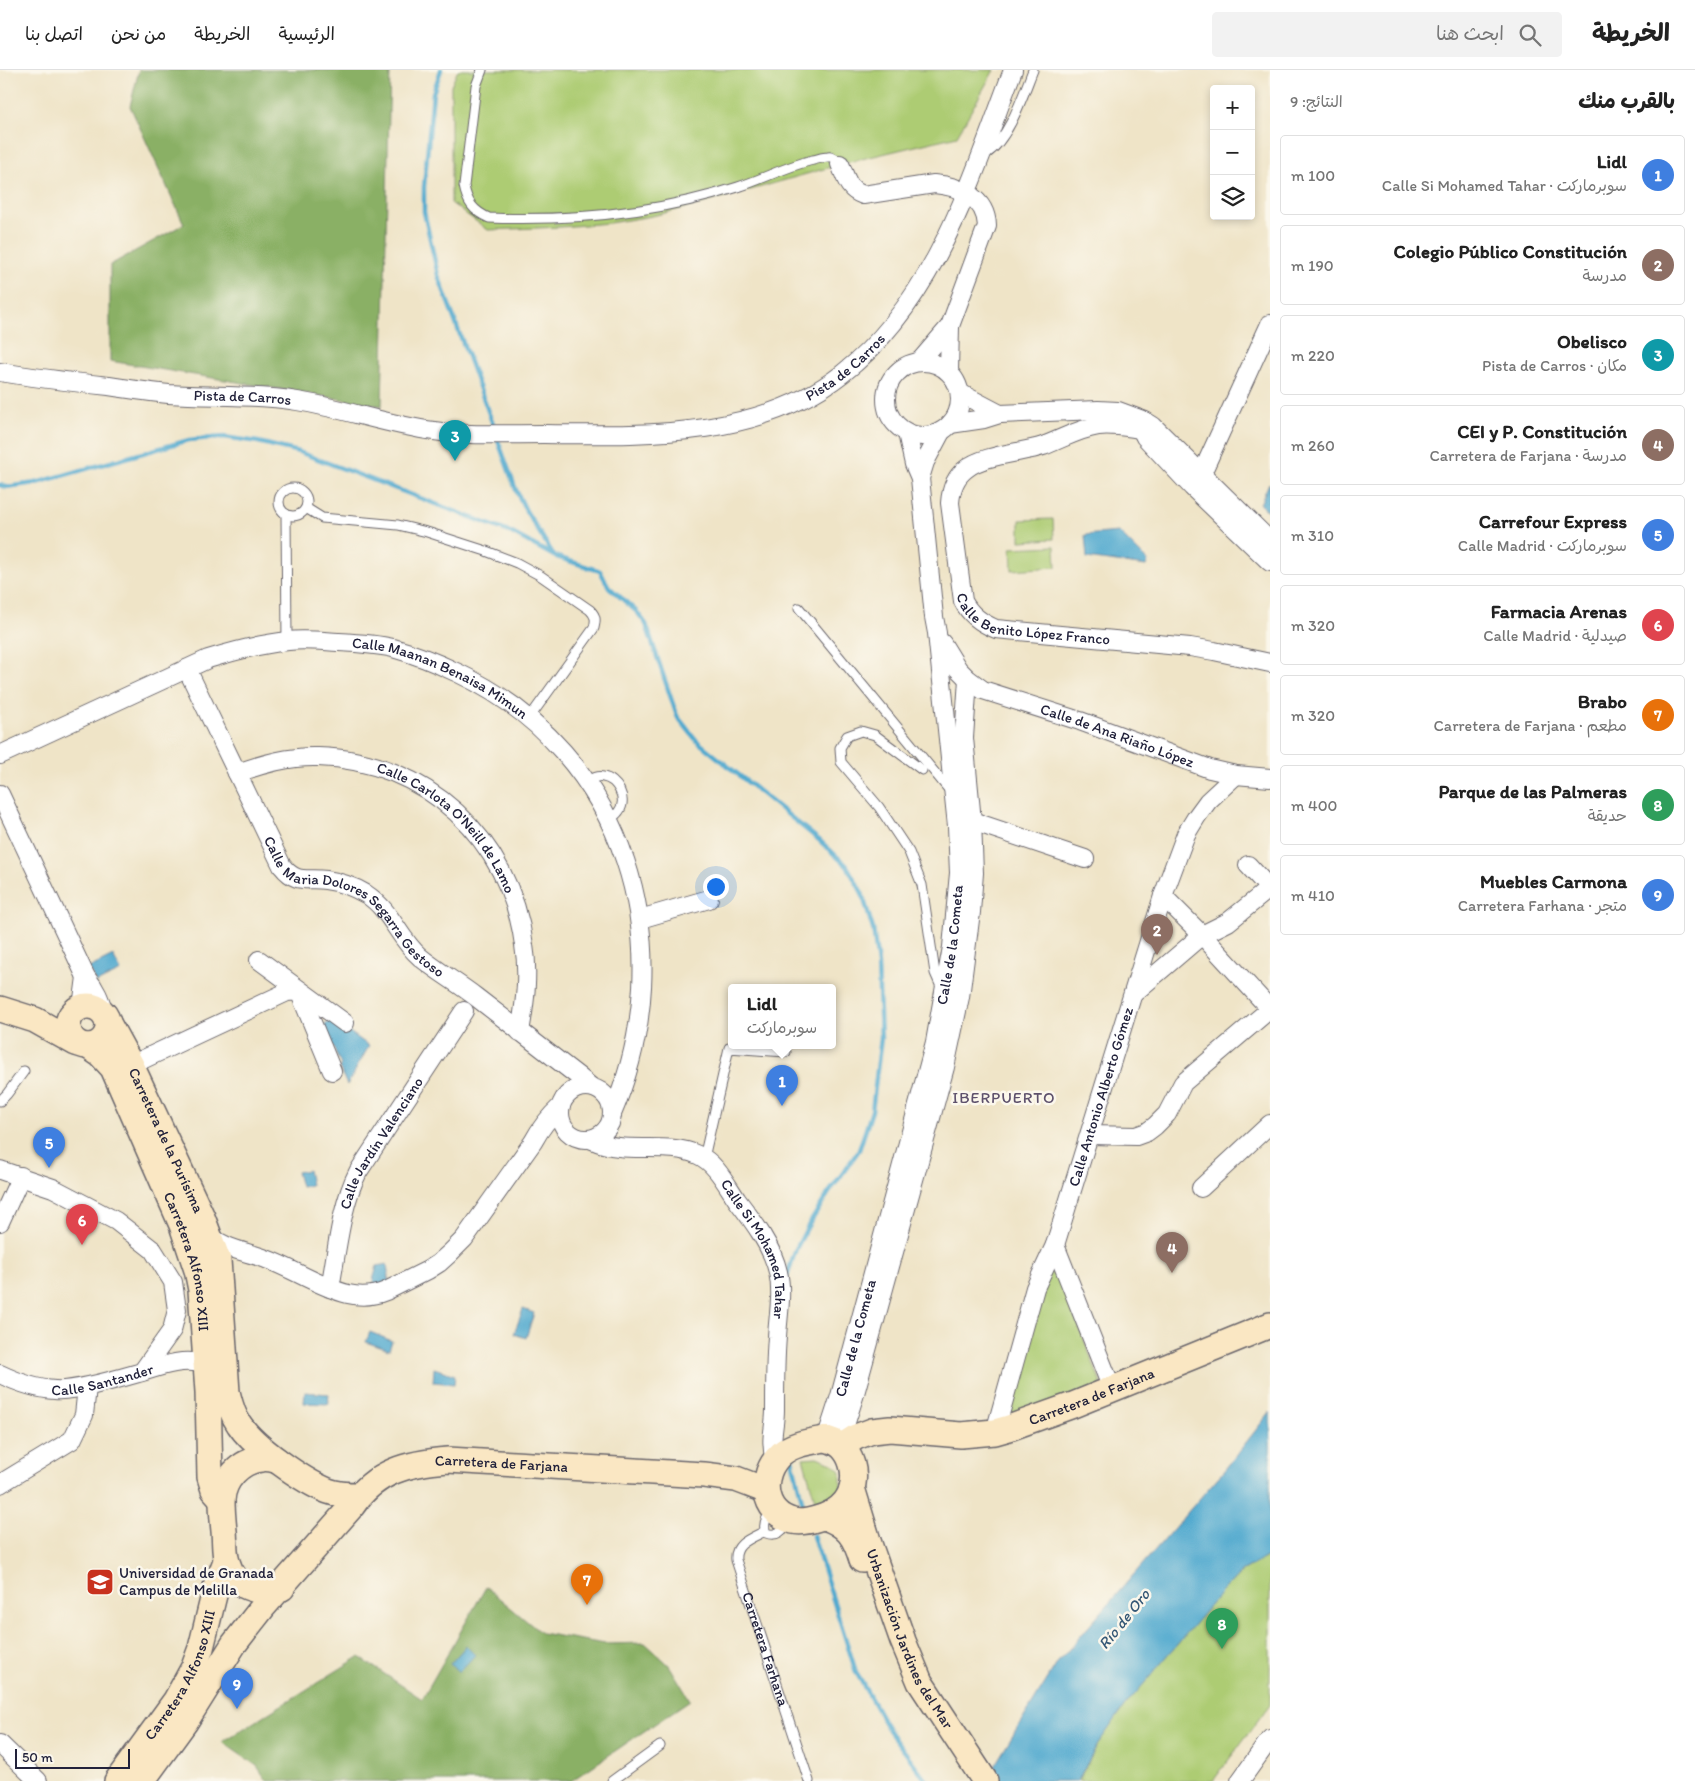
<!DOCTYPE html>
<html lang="ar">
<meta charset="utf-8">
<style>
body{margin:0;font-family:Itim,"Playpen Sans Arabic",sans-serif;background:#f2f2f2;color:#222;direction:rtl}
.controls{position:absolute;right:15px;top:15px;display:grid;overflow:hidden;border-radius:5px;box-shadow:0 2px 8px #0003}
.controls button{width:45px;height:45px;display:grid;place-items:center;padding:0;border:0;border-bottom:1px solid #e0e0e0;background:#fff;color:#222;font:25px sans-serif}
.scale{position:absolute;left:15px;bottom:12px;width:115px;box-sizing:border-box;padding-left:5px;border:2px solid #22223b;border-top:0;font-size:14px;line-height:18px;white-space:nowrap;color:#22223b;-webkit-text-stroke:4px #fbf7ec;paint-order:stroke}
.you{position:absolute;left:715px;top:816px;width:18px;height:18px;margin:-12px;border:4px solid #fff;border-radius:50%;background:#1a73e8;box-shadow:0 0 0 8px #1a73e833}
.badge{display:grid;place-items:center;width:32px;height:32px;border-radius:50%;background:#c8321e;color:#fff;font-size:16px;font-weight:700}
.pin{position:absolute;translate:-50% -41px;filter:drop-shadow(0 1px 2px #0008)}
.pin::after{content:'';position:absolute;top:26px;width:18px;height:15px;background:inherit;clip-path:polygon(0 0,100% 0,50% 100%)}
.popup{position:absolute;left:728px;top:914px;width:108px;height:65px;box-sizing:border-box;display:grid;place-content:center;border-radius:5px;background:#fff;filter:drop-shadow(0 1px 4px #0005);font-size:16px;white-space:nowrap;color:#767676}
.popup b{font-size:19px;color:#222}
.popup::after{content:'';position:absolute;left:50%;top:100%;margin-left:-10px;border:10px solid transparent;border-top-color:#fff}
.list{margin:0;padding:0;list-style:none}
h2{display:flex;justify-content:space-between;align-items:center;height:65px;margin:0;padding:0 20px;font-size:21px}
h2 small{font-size:16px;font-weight:400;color:#767676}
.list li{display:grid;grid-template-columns:32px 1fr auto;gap:15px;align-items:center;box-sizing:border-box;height:80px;margin:0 10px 10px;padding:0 10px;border:1px solid #e0e0e0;border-radius:5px}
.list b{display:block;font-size:19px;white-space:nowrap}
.list p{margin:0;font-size:16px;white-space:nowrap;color:#767676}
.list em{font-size:16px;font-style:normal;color:#767676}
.icon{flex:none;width:28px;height:28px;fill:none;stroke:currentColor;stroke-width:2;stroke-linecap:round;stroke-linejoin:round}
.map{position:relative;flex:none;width:1270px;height:1711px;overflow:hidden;direction:ltr}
header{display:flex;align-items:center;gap:30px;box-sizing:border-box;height:70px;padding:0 25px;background:#fff;border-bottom:1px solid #e0e0e0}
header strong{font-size:24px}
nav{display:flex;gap:28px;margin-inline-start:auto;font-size:18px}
.search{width:350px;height:45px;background:#f2f2f2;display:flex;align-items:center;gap:12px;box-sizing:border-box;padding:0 18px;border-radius:5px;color:#767676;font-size:19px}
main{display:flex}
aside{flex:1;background:#fff}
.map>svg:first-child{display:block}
.green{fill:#adcc73;stroke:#687757}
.forest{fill:#8ab065;stroke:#566950}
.water{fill:#52aacf;stroke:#3a6685}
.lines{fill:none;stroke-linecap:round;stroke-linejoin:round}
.stream{stroke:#52aacf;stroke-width:4.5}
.lane-casing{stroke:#6a666c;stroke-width:11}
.street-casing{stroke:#6a666c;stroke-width:20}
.secondary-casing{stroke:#6a666c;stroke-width:28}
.lane{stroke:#fff;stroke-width:9}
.street{stroke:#fff;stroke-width:18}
.secondary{stroke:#fae7c3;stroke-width:25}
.labels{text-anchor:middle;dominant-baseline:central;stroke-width:5;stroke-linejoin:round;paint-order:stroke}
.street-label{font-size:15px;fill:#22223b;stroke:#fbf7ec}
.poi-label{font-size:15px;fill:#22223b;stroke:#fbf7ec;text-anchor:start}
.neighbourhood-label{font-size:16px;letter-spacing:1px;fill:#5e516c;stroke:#fbf7ec}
.water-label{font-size:16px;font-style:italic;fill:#355876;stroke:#fbf7ec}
</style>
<header>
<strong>الخريطة</strong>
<div class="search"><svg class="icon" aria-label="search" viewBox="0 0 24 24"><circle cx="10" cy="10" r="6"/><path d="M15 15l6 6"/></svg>ابحث هنا</div>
<nav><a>الرئيسية</a><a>الخريطة</a><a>من نحن</a><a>اتصل بنا</a></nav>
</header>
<main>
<aside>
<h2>بالقرب منك<small>النتائج: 9</small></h2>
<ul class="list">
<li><span class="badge" style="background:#3f7fe0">1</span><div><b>Lidl</b><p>سوبرماركت · Calle Si Mohamed Tahar</p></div><em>100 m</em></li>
<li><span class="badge" style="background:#8d6e63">2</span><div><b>Colegio Público Constitución</b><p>مدرسة</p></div><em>190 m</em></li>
<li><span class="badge" style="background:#0f9aa8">3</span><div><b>Obelisco</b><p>مكان · Pista de Carros</p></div><em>220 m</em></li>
<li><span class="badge" style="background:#8d6e63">4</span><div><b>CEI y P. Constitución</b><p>مدرسة · Carretera de Farjana</p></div><em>260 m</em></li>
<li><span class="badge" style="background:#3f7fe0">5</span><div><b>Carrefour Express</b><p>سوبرماركت · Calle Madrid</p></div><em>310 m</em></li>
<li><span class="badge" style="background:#e0444e">6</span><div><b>Farmacia Arenas</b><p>صيدلية · Calle Madrid</p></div><em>320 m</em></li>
<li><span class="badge" style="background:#e8710a">7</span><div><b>Brabo</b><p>مطعم · Carretera de Farjana</p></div><em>320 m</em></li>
<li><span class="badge" style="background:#2e9e5b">8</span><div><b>Parque de las Palmeras</b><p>حديقة</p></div><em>400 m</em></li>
<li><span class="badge" style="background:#3f7fe0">9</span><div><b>Muebles Carmona</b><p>متجر · Carretera Farhana</p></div><em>410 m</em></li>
</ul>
</aside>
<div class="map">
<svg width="1270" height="1711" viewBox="0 0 1270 1711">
<rect width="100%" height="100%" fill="#fbf7ec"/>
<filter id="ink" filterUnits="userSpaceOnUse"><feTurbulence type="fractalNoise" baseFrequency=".02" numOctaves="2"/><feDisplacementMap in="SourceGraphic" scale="10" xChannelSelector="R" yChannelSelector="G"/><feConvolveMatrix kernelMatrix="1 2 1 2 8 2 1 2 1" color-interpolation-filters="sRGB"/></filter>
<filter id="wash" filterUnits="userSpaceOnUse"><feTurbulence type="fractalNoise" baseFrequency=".0096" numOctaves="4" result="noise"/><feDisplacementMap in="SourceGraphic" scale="20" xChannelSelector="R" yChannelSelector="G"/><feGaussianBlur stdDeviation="1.12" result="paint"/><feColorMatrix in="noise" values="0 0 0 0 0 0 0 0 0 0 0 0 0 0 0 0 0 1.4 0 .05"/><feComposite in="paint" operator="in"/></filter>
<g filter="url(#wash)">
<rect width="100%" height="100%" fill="#efe4c7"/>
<g class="green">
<path d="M 458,0 L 994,0 L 957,66 L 845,93 L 698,135 L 652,146 L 609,153 L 560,157 L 488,160 L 451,133 L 451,16 Z"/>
<path d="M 1053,449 L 1054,469 L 1020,471 L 1020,450 Z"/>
<path d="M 1055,476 L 1056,497 L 1012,500 L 1011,478 Z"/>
<path d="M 1053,1190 L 1102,1316 L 995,1358 Z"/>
<path d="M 817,1387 L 832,1393 L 841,1401 L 841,1418 L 819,1444 L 803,1388 Z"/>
<path d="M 1270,1485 L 1270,1634 L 1213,1711 L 1078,1711 L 1100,1671 L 1124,1637 L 1220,1524 L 1241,1502 Z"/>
</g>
<g class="forest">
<path d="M 139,0 L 390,0 L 382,336 L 110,291 L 110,195 L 184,154 L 130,36 Z"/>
<path d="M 486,1517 L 541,1563 L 605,1574 L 645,1573 L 669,1595 L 690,1630 L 571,1711 L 267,1711 L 257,1696 L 222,1672 L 359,1587 L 422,1629 Z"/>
</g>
<g class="water">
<path d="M 1269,413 L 1270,414 L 1270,443 L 1260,434 Z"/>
<path d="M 1119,462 L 1148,491 L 1146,496 L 1087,488 L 1085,465 Z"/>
<path d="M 113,886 L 121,901 L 96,913 L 89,898 Z"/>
<path d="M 332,949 L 369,976 L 347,1015 L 339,997 L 341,995 L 324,956 Z"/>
<path d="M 308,1100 L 311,1115 L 301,1117 L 297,1102 Z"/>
<path d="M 387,1194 L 389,1211 L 380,1216 L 375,1214 L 373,1210 L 377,1196 Z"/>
<path d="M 523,1239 L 534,1243 L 526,1268 L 514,1264 Z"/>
<path d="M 370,1262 L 392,1271 L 389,1280 L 366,1272 Z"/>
<path d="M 434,1298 L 455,1305 L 454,1314 L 433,1312 Z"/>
<path d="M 305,1322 L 329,1324 L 328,1334 L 304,1333 Z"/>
<path d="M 1270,1342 L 1270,1485 L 1241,1502 L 1220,1524 L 1124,1637 L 1100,1671 L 1077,1711 L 985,1711 L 1058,1592 L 1226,1398 Z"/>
<path d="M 466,1576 L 475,1585 L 459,1602 L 450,1594 Z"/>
</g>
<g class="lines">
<g class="stream">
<path d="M 441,0 L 433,23 L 424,117 L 424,142 L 438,205 L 495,360"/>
<path d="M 497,368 L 516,420 L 526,441 L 553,484"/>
<path d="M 0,415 L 6,417 L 36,413 L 189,370 L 224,367 L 258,372 L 299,382 L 512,463 L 554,486 L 600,501 L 609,517 L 637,542 L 646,554 L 677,646 L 697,671 L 819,770 L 847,796 L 862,823 L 873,859 L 878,894 L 881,968 L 872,1041 L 859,1080 L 828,1124 L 808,1156 L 796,1179 L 786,1209"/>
<path d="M 792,1389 L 803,1434"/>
<path d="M 813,1466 L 856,1602 L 889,1661 L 927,1711"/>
</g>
</g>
</g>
<g filter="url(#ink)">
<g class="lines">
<defs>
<g id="lane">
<path d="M 482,0 L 476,16 L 464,116 C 467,132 473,141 489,148 C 573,151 658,143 738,117 C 763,109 787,96 813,90 C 818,89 823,87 828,87 C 834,86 837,90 840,94"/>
<path d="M 986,84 C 1009,69 1023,25 1033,0"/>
<circle cx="293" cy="432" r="14"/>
<path d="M 306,438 L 322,448 L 398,455 L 427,462 L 486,481 L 517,493 L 541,506 L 590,540 C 596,546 596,550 594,558 L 530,647"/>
<path d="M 286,444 L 287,571"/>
<path d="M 799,538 L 950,721"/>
<path d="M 922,700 L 875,665 L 861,661 L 847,666 L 840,678 L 841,692 L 879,737 L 909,782 L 922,815 L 935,903 L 942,919"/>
<path d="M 588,711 C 592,709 597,705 603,707 C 617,709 628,729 619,741 C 617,744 613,747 610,750"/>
<path d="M 0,1031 L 7,1024 L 24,1001"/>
<path d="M 704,1088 L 729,978 L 786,982"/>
<path d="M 774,1440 C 767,1446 762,1453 766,1463 C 776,1467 785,1461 786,1450"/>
<path id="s1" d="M 765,1461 C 752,1468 734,1473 736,1490 L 809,1711"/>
<path d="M 612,1711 L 660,1676"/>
</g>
<g id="street">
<path d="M 840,94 C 846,108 848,120 863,125 L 934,114 C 960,116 986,128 987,156 L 950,256 L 949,301"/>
<circle cx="923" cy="329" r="37"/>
<path d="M 919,292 L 950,256"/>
<path id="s2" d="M 0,302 C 36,308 72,312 109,316 C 129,319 149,322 169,324 C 212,327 255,324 297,331 C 343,338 387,355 434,361 C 470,366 507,364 544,364 C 644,365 759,369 842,304 C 937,230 972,107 1013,0"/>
<path d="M 960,323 L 1000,344"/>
<path d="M 1136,349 L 1145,367 L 1192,417 L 1270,492"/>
<path d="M 950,354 L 984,349 L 1000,344 L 1098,340 L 1118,341 L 1145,351 L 1153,356 L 1270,471"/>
<path id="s3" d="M 1140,359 C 1126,357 1112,354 1098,356 C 1078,359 1062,369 1043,376 C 1022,383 982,385 966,399 C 955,407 951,419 950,433 L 963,531 C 970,545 981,553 996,559 L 1190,577 L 1214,581 L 1270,593"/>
<path d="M 920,408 L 925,392 L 941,362"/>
<path d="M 1195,412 L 1202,403 L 1270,254"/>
<path id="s4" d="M 942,573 L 958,599 L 968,609 L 983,620 L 1080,651 L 1210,699 L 1236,705 L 1270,708"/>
<path id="s5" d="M 187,599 L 282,796 C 297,815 307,807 326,810 C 340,812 354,817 366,824 C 392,841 398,868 420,887 C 437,901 458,913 476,927 C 510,953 544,980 578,1006 L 591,1017"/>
<path id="s6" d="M 0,685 L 208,589 C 234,581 261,574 288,571 C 305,569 321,571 338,572 C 356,573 375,574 393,578 C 415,584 437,593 458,603 C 627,683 684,877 612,1044"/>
<path id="s7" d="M 237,703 C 263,694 290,686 318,687 C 426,690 510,769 524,875 C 529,904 525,933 520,962"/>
<path d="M 0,724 L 86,907 C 96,919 100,929 104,943"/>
<path d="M 972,751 L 1085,789"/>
<path d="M 1248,795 L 1269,818"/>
<path d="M 1163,826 L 1202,865 L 1270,939"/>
<path d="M 640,849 L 709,829"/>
<path d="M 259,890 L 345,953"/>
<path d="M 1133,924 L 1202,865 L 1228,852 L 1270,818"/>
<path d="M 82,937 L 86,907"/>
<path d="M 131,995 L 287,922 L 299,921 L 332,1001"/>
<circle cx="586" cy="1043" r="26"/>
<path d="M 1090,1065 L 1136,1066 L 1147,1062 L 1155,1056 L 1167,1044 L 1183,1013 L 1270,939"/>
<path id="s8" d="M 590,1069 C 599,1073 608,1076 619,1077 C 644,1080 674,1074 698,1085 C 716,1093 726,1114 737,1130 C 753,1151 772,1176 778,1202 C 783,1223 778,1246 777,1267 C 775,1291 775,1315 775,1339 C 775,1360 769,1367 775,1391"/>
<path d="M 0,1100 L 53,1118 L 116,1151 L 153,1180 L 173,1212 L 177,1240 L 172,1260 L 142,1302"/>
<path d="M 1201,1118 L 1270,1054"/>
<path d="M 0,1152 L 21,1106"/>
<path d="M 209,1165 C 226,1180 246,1181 266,1189 C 294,1199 319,1217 348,1224 C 361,1227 374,1226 386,1221 L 428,1200 L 439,1193 L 450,1183 L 464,1169 L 533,1072 C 541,1057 549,1047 561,1036"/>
<path d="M 1055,1175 L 1112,1319"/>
<path id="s9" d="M 330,1218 C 337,1181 341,1135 358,1102 L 464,941"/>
<path id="s10" d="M 0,1304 C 17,1312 36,1319 55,1320 C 75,1322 121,1308 142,1302 C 164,1295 183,1288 206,1294"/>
<path id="s11" d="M 995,1362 L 1035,1218 L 1055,1175 L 1163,826 L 1186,764 L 1197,746 L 1208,731 L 1236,705"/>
<path id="s12" d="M 824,1369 L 829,1360 L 840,1326 L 935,972 L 952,877 L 959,803 L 957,756 L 937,563 L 934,547 L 920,408 L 914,394 L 907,363"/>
<path d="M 839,1374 L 854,1327 L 945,997 L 960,927 L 971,842 L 974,803 L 972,751 L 964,668 L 968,609"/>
<path d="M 0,1414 L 72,1370 L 84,1345 L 87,1317"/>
<path d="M 0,1674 L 38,1711"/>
<path d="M 1240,1711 L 1270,1669"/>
</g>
<g id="secondary">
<circle cx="88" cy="956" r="20"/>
<path d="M 0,939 L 35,950 L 76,973"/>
<path id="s13" d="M 108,953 L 131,995 L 202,1147 L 218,1190 L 227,1322 C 230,1334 232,1344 239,1354 C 254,1377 303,1411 328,1421 C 338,1425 349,1425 359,1425"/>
<path id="s14" d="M 88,976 L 101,985 L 113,998 L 182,1155 L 197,1200 L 201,1220 L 208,1322 L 210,1407 L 214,1420 L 222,1429"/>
<path d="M 824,1369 C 853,1372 862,1411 845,1432 C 838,1441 827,1446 816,1449 C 809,1451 801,1453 793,1451 C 762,1443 758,1405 781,1384 C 792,1374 809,1372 824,1369 Z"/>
<path id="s15" d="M 842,1376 L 856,1367 L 872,1361 L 890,1359 L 961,1365 L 995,1362 L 1009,1358 L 1073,1335 L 1270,1255"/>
<path d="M 276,1390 C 271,1389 265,1388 261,1389 C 240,1391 223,1410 222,1430 C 222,1440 223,1451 224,1461 C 225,1471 224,1483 227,1492 C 235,1519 257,1524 282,1518"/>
<path id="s16" d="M 852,1418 L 869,1474 L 903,1571 L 920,1612 L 985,1711"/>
<path d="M 824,1447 C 848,1455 855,1467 862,1490"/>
<path id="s17" d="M 117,1711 L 176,1630 L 194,1597 L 201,1578 L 216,1517 L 226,1491"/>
<path id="s18" d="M 142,1711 L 185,1652 L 234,1574 L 263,1537 L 352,1436 C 375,1401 409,1393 448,1390 L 704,1405 L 736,1409 L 765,1420"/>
</g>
</defs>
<use href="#lane" class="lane-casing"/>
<use href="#street" class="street-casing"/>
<use href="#secondary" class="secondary-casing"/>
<use href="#lane" class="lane"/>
<use href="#street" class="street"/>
<use href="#secondary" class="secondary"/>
</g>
</g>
<defs>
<symbol id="university-square" viewBox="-11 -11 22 22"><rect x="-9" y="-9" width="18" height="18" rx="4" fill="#c8321e" stroke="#fbf7ec"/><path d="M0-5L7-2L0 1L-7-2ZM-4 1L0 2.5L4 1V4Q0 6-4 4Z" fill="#fff"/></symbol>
</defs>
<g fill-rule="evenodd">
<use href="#university-square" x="84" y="1496" width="32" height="32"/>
</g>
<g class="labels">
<g class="street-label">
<text stroke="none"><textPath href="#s2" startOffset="866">Pista de Carros</textPath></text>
<text stroke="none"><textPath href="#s2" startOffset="244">Pista de Carros</textPath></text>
<text stroke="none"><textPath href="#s3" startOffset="395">Calle Benito López Franco</textPath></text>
<text stroke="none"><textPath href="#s6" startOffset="471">Calle Maanan Benaisa Mimun</textPath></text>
<text stroke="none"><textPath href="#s4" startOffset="205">Calle de Ana Riaño López</textPath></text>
<text stroke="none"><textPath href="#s7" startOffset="238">Calle Carlota O'Neill de Lamo</textPath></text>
<text stroke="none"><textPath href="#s5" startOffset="304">Calle Maria Dolores Segarra Gestoso</textPath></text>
<text stroke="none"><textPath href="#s12" startOffset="511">Calle de la Cometa</textPath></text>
<text stroke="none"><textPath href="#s11" startOffset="352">Calle Antonio Alberto Gómez</textPath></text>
<text stroke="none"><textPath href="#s13" startOffset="131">Carretera de la Purísima</textPath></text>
<text stroke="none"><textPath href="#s9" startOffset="156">Calle Jardín Valenciano</textPath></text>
<text stroke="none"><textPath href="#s8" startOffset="224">Calle Si Mohamed Tahar</textPath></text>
<text stroke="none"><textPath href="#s14" startOffset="242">Carretera Alfonso XIII</textPath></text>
<text stroke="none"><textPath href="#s12" startOffset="106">Calle de la Cometa</textPath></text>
<text stroke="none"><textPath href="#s10" startOffset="106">Calle Santander</textPath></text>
<text stroke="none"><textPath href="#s15" startOffset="260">Carretera de Farjana</textPath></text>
<text stroke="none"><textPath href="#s18" startOffset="511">Carretera de Farjana</textPath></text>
<text stroke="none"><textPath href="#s16" startOffset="162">Urbanización Jardines del Mar</textPath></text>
<text stroke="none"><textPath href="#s1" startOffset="138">Carretera Farhana</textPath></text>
<text stroke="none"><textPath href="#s17" startOffset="125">Carretera Alfonso XIII</textPath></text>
</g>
<g class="poi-label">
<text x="119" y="1503">Universidad de Granada<tspan x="119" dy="17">Campus de Melilla</tspan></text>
</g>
<g class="neighbourhood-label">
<text x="1004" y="1027">IBERPUERTO</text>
</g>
<g class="water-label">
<text transform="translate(1124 1549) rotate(-51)">Río de Oro</text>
</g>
</g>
</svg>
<div class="controls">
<button>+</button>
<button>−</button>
<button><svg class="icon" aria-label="layers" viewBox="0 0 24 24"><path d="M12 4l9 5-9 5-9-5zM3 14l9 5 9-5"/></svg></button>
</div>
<div class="scale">50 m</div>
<div class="you"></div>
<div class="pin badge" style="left:782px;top:1036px;background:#3f7fe0">1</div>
<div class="popup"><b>Lidl</b>سوبرماركت</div>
<div class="pin badge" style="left:1157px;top:885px;background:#8d6e63">2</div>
<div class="pin badge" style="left:455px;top:391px;background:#0f9aa8">3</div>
<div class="pin badge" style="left:1172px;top:1203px;background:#8d6e63">4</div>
<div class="pin badge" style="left:49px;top:1098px;background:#3f7fe0">5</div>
<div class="pin badge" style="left:82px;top:1175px;background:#e0444e">6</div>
<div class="pin badge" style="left:587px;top:1535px;background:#e8710a">7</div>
<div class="pin badge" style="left:1222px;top:1579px;background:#2e9e5b">8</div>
<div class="pin badge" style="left:237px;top:1639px;background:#3f7fe0">9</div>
</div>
</main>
